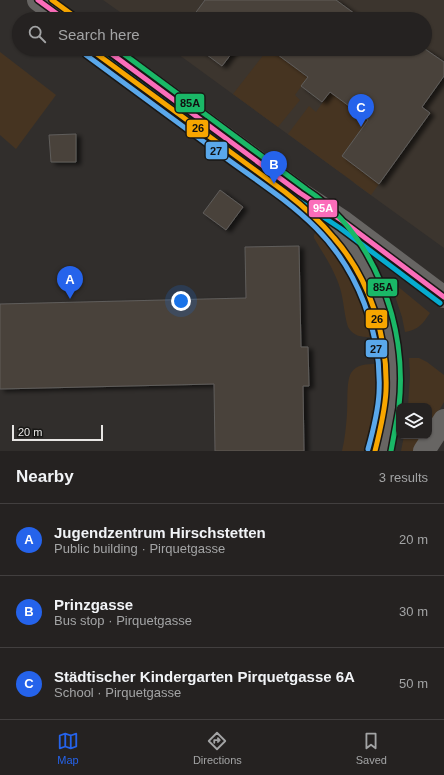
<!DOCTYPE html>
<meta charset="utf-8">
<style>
body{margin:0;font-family:Helvetica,sans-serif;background:#312f2e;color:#f1f3f6}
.controls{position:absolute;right:12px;bottom:12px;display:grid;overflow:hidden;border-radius:8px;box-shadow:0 1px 3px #0004}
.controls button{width:36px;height:36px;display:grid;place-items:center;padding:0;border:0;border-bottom:1px solid #423f3f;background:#252221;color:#f1f3f6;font:20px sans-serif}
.scale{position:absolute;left:12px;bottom:10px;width:91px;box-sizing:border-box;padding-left:4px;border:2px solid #e7e5e3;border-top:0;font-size:11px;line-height:14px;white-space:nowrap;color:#e7e5e3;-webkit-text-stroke:3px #181715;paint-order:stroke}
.you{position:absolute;left:181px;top:301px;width:14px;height:14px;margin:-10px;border:3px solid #fff;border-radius:50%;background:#1a73e8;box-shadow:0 0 0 6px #1a73e833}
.badge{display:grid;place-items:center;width:26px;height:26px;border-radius:50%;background:#2563eb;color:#fff;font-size:13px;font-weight:700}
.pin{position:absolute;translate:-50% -33px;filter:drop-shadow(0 1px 2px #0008)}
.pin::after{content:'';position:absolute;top:21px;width:14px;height:12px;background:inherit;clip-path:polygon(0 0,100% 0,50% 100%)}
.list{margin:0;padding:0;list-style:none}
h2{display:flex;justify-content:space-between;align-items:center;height:52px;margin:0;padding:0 16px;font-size:17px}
h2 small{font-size:13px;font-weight:400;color:#a3a4a5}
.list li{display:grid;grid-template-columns:26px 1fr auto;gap:12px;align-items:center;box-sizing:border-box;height:72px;padding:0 16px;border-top:1px solid #423f3f}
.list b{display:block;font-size:15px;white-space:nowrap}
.list p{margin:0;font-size:13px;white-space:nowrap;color:#a3a4a5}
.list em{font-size:13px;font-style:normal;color:#a3a4a5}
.icon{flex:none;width:22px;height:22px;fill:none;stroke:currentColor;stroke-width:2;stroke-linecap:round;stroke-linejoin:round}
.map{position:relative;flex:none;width:444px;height:451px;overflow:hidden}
.search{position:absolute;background:#252221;box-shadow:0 1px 3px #0004;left:12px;right:12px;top:12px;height:44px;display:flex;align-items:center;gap:10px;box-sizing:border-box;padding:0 14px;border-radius:22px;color:#a3a4a5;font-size:15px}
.sheet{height:268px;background:#252221}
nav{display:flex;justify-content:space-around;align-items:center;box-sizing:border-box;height:56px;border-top:1px solid #423f3f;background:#252221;font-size:11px;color:#a3a4a5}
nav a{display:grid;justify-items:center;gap:2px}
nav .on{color:#2563eb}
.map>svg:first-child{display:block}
.built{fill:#3c352e}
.green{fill:#463421}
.building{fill:#4a423b;stroke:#5f5d5b;filter:url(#shadow)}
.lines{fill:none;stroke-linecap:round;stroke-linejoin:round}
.lane{stroke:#676563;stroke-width:15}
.street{stroke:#676563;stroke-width:22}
.bus-1-casing{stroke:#181715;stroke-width:8}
.bus-2-casing{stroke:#181715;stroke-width:8}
.bus-3-casing{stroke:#181715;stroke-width:8}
.bus-1{stroke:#fb6dba;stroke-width:5}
.bus-2{stroke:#06acd0;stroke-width:5}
.bus-3{stroke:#1ab867;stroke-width:5}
.tram-1-casing{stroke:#181715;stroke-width:8}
.tram-2-casing{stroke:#181715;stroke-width:8}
.tram-1{stroke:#f7a600;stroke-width:5}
.tram-2{stroke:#5aa8eb;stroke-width:5}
.line-badge{stroke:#181715;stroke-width:1.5}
.badge-label{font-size:11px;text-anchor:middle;font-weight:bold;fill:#fff}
.pale-badge-label{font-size:11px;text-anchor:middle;font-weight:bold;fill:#111}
</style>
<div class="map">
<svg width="444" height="451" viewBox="0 0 444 451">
<defs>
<filter id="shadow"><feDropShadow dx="4.5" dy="2.5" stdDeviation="2" flood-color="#0009"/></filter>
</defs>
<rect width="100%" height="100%" fill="#312e2c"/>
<path class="built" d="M 103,0 L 444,0 L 444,248 L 354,183 L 346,166 L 341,173 L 171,49 L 425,49 L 425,19 L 130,19 Z"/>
<g class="green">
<path d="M 268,49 L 270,49 L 308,77 L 295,95 L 300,100 L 278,127 L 233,94 Z"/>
<path d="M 0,52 L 56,95 L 16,149 L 0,135 Z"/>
<path d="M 330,92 L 368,120 L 342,156 L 379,184 L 371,195 L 288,134 L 309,106 L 316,112 Z"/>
<path d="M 317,231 C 345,260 363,296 373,335 L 370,337 C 361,337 353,336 348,327 C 344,315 344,301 340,288 C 334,269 324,255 314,238 L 314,235 Z"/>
<path d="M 394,284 L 396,285 L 430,313 C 423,323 419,330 405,332 L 402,317 L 392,287 Z"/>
<path d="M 409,358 L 419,358 L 427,362 L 444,375 L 444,402 L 429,428 L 429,406 L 408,406 L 410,375 Z"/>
<path d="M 376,364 C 377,394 373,422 367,451 L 342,451 C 345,439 346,426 347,414 C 348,404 346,381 351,373 C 357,364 366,364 376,364 Z"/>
<path d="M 404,436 L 424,436 L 415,451 L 401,451 Z"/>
</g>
<g class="building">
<path d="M 205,0 L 336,0 L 362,19 L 191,19 Z"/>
<path d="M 199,49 L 235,49 L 222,66 Z"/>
<path d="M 270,49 L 404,50 L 425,49 L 444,62 L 444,76 L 422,107 L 430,113 L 379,184 L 342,156 L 368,120 L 330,92 L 322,102 L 301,86 L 308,77 Z"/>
<path d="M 76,134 L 76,162 L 51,162 L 49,135 Z"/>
<path d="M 220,190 L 243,207 L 226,230 L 203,213 Z"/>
<path d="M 299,246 L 301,347 L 308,347 L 309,386 L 303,386 L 304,451 L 215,451 L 214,384 L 0,389 L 0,304 L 246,298 L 245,247 Z"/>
</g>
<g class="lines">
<path class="lane" d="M 336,223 L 348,239 L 368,273 L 382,304 L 388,325 L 393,364 L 393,398 L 384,451"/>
<g class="street">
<path d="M 38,0 L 64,19"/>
<path d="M 105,49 L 300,193 L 344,222 L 444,297"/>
<path d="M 424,451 L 444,420"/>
</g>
<defs>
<g id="bus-1">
<path d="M 38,0 L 64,19"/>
<path d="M 105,49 L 300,193 L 344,222 L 444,297"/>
</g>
<path id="bus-2" d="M 101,55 L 296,199 L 340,228 L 440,303"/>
<g id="bus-3">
<path d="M 117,49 L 306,189 C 375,234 408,327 399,406"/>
<path d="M 391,451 L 399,408"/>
</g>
</defs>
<use href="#bus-1" class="bus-1-casing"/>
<use href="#bus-2" class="bus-2-casing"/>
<use href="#bus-3" class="bus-3-casing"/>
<use href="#bus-1" class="bus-1"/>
<use href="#bus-2" class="bus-2"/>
<use href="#bus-3" class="bus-3"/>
<defs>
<g id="tram-1">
<path d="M 52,0 L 78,19"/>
<path d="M 90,49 L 285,192 C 303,206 320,221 334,238 C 370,279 388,337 386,391 C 385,411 380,431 375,451"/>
</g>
<path id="tram-2" d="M 86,55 C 134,90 182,126 230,161 C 259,182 290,202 316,228 C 358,270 382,333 379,393 C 378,412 373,431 368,449"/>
</defs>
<use href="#tram-1" class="tram-1-casing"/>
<use href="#tram-2" class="tram-2-casing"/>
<use href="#tram-1" class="tram-1"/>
<use href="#tram-2" class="tram-2"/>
</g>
<g class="line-badge">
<rect x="175" y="93" width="30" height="20" rx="4" fill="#1ab867"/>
<rect x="186" y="119" width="23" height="19" rx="4" fill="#f7a600"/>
<rect x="205" y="141" width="23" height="19" rx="4" fill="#5aa8eb"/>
<rect x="308" y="199" width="30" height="19" rx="4" fill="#fb6dba"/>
<rect x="367" y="278" width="31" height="19" rx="4" fill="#1ab867"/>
<rect x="365" y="309" width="23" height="20" rx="4" fill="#f7a600"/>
<rect x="365" y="339" width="23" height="19" rx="4" fill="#5aa8eb"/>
</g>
<g class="badge-label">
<text x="323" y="212">95A</text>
</g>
<g class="pale-badge-label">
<text x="190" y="107">85A</text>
<text x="198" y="132">26</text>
<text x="216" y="155">27</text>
<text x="383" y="291">85A</text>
<text x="377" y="323">26</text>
<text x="376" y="353">27</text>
</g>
</svg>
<div class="controls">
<button><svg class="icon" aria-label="layers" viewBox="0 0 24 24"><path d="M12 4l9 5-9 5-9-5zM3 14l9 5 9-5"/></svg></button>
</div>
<div class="scale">20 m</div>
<div class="you"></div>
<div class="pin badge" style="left:70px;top:299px">A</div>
<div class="pin badge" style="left:274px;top:184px">B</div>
<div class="pin badge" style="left:361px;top:127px">C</div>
<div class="search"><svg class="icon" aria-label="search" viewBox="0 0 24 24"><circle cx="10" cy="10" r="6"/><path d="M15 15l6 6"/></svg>Search here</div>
</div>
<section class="sheet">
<h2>Nearby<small>3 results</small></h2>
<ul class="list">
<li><span class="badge">A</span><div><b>Jugendzentrum Hirschstetten</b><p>Public building · Pirquetgasse</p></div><em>20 m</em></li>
<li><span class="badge">B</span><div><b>Prinzgasse</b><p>Bus stop · Pirquetgasse</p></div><em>30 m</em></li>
<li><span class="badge">C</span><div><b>Städtischer Kindergarten Pirquetgasse 6A</b><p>School · Pirquetgasse</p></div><em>50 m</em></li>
</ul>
</section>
<nav>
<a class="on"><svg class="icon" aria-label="map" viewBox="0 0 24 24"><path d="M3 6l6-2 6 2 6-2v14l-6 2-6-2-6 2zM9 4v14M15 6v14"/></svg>Map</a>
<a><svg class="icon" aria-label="directions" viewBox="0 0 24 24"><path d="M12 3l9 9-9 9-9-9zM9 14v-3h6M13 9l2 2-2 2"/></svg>Directions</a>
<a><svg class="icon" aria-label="saved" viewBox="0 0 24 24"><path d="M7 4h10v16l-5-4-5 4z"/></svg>Saved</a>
</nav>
